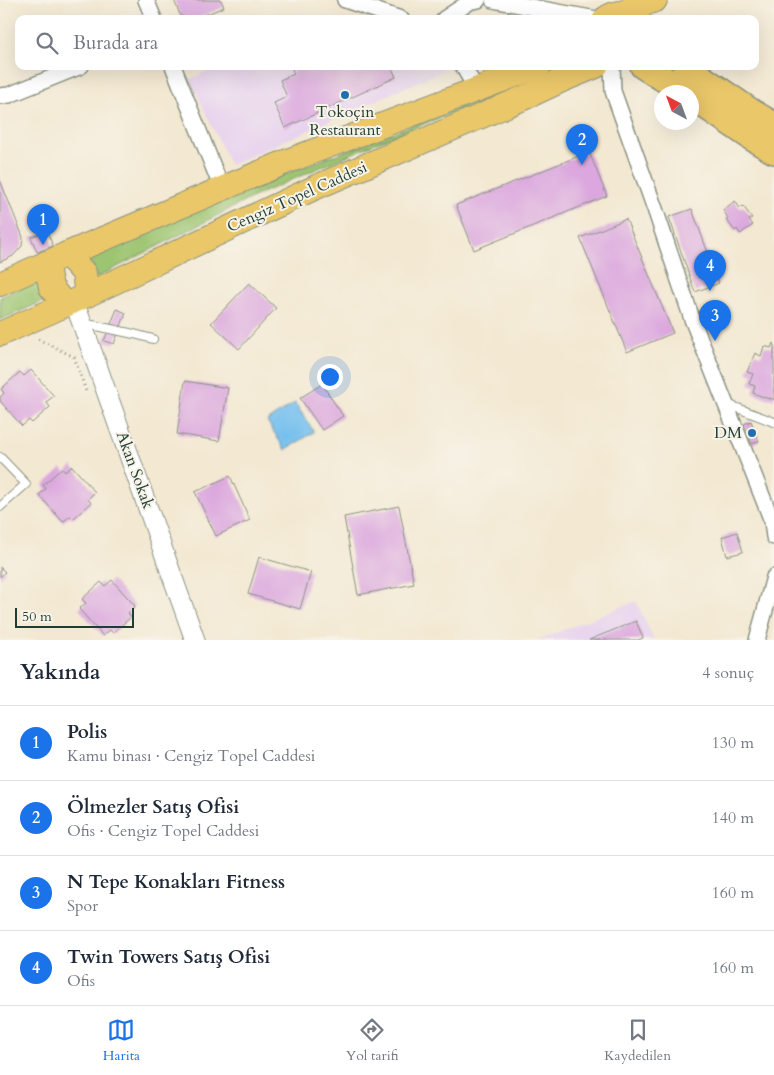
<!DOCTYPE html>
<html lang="tr">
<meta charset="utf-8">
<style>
body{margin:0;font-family:Cardo,serif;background:#f2f2f3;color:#1f2937}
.compass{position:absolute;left:654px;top:85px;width:45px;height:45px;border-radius:50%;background:#fff;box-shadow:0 5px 20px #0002;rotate:319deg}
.scale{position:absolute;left:15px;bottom:12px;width:119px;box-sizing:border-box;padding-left:5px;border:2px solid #1f3d34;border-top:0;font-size:14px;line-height:18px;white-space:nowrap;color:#1f3d34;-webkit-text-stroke:4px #f7f3e8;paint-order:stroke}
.you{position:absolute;left:329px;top:376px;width:18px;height:18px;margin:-12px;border:4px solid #fff;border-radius:50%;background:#1a73e8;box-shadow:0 0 0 8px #1a73e833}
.badge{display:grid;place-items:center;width:32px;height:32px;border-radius:50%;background:#1a73e8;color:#fff;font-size:16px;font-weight:700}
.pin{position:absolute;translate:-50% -41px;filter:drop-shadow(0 1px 2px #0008)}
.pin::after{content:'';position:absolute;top:26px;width:18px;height:15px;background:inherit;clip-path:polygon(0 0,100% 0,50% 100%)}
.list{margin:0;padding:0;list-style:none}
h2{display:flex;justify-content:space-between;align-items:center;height:65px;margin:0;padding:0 20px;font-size:21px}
h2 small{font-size:16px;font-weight:400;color:#747a83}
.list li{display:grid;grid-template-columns:32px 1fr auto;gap:15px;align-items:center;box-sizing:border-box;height:75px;padding:0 20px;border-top:1px solid #e0e1e3}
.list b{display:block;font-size:19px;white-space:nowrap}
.list p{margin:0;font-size:16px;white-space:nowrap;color:#747a83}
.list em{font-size:16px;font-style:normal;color:#747a83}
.icon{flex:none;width:28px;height:28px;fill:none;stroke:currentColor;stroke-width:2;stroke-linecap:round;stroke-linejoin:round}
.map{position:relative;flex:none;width:774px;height:640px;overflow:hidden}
.search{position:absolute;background:#fff;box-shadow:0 5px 20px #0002;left:15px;right:15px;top:15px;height:55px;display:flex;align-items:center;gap:12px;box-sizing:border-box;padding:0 18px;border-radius:10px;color:#747a83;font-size:19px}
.sheet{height:365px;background:#fff}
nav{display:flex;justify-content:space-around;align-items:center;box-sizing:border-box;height:70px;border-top:1px solid #e0e1e3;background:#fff;font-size:14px;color:#747a83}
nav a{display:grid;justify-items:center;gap:2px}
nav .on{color:#1a73e8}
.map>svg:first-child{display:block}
.built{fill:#e7d2ef}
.green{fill:#9dc571;stroke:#5e8152}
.water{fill:#75bfee;stroke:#4a7e91}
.building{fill:#dba7de}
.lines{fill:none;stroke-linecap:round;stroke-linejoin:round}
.service-casing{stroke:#899282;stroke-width:10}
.minor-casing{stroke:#899282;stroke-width:18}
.tertiary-casing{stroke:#899282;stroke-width:21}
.primary-casing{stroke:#899282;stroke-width:26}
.trunk-casing{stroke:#899282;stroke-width:28}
.path{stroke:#899282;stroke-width:3;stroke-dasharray:1 4;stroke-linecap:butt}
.service{stroke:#fff;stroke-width:8}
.minor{stroke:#fff;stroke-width:15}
.tertiary{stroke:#fff;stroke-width:19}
.primary{stroke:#eac769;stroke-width:24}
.trunk{stroke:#eac769;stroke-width:25}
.poi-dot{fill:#1f6fb2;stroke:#f7f3e8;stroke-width:2}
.labels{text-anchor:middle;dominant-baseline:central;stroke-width:4;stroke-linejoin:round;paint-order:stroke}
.poi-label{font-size:16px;fill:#1f3d34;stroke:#f7f3e8}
.street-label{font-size:16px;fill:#1f3d34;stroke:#f7f3e8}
</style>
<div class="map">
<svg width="774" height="640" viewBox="0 0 774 640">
<rect width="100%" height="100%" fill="#f7f3e8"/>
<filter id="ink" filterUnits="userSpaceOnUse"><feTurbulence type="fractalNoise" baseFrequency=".02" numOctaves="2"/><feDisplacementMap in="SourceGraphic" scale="10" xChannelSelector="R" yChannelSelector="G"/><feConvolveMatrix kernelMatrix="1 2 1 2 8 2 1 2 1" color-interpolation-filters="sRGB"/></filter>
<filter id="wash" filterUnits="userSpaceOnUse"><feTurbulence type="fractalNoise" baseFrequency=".0096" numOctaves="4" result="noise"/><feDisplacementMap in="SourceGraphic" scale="20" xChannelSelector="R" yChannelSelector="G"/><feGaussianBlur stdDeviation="1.12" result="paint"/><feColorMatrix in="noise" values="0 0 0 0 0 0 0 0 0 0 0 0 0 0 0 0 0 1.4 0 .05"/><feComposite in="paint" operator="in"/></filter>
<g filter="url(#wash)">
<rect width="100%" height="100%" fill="#f3e8d1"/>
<g class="built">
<path d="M 220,66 L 441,66 L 442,71 L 230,165 L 190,79 Z"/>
<path d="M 636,601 L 654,640 L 538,640 Z"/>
</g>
<g class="green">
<path d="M 516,85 L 517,88 L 378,142 L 257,195 L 96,278 L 94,268 L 87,259 L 205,205 Z"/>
<path d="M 39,280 L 49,299 L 0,320 L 0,297 Z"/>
</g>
<path class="water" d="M 295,403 L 314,432 L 285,450 L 267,421 Z"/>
<g id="blocks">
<g class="building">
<path d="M 174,0 L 221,0 L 224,7 L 195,19 L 185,19 L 183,16 L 181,17 Z"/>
<path d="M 291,66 L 391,66 L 396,77 L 285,128 L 274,103 L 287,97 L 280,80 L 294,74 Z"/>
<path d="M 589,152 L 607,196 L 474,250 L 456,205 Z"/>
<path d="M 0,180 L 23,237 L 22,246 L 13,256 L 0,262 Z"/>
<path d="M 735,201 L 740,208 L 743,206 L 752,218 L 749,220 L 753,225 L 740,234 L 737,229 L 735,231 L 726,219 L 728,218 L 723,210 Z"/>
<path d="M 692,209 L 719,283 L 695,292 L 669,217 Z"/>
<path d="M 626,219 L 673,333 L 627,352 L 580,238 Z"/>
<path d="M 47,231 L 53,246 L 37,252 L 31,237 Z"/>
<path d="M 249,283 L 276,308 L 239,349 L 211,323 Z"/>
<path d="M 117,309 L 126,313 L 114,344 L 104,341 Z"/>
<path d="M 773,343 L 774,344 L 774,400 L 770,398 L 769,399 L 753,393 L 755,386 L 749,384 L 753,374 L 747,372 L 755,353 L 761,356 L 764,346 L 771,348 Z"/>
<path d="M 31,370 L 54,396 L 46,402 L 50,407 L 32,423 L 29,420 L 22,426 L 0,401 L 0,397 L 4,393 L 1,389 L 20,372 L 24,376 Z"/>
<path d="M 185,381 L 228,388 L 219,441 L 177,434 Z"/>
<path d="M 322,384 L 343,416 L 322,430 L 300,398 Z"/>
<path d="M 751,421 L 759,441 L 752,444 L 744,424 Z"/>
<path d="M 72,466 L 95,492 L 88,499 L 91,503 L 73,519 L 70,516 L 63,522 L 39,495 L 46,489 L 43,485 L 62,468 L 65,472 Z"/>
<path d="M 230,476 L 250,520 L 216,536 L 195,492 Z"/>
<path d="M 399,506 L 414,584 L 358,595 L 344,517 Z"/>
<path d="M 737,532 L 743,552 L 727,556 L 722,537 Z"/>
<path d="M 259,557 L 311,572 L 300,609 L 248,594 Z"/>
<path d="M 0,567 L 5,572 L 0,577 Z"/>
<path d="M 112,580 L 135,606 L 128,613 L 131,617 L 113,633 L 110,630 L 103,636 L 79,609 L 86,603 L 82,599 L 101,582 L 105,586 Z"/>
<path d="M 636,621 L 643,638 L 638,640 L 589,640 Z"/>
</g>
</g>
</g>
<g filter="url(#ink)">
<use href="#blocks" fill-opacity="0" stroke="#899282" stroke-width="1"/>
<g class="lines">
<defs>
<g id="service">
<path d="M 83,323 L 134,334 L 153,339"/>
<path d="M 727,404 L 774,422"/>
<path d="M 0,457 L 26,484 L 0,507"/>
</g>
<g id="minor">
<path d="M 146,0 L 154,19"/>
<path d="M 345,0 L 401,19"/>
<path d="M 493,0 L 596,19"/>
<path d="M 444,19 L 471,1 L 478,0"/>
<path d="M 173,66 L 222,189"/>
<path d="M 463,66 L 471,80 L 475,91"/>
<path d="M 612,66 L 613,91 L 655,209 L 692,319 L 772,521 L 774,537"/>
<path d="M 0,96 L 9,95 L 81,66"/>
<path d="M 757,640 L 774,577"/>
</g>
<path id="tertiary" d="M 74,301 L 195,640"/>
<g id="primary">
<path d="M 624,12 L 655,0"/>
<path d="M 605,19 C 615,11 628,10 638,19"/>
<path d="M 67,254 L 84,273 L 87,295"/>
<path d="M 46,263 L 51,287 L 65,305"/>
<path d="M 0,284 L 67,254 L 288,161 L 539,66"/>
<path d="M 0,334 L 74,301 L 314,188 L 528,96 L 562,80 L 596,66"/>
</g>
<g id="trunk">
<path d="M 643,66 L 685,92"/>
<path d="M 685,66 L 752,112 L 774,125"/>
<path d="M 692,97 L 752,138 L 774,151"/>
</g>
</defs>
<use href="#service" class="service-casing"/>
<use href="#minor" class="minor-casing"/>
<use href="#tertiary" class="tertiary-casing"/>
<use href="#primary" class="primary-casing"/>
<use href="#trunk" class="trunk-casing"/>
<path class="path" d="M 38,339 L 74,357 L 86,391"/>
<use href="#service" class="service"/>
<use href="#minor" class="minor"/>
<use href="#tertiary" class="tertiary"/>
<use href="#primary" class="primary"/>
<use href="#trunk" class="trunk"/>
</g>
</g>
<g class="poi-dot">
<circle cx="345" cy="95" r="5"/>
<circle cx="752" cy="433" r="5"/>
</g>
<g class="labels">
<g class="poi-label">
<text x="345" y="112">Tokoçin<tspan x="345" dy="18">Restaurant</tspan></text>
<text x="742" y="433" text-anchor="end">DM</text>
</g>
<g class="street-label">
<text transform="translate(297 197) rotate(-24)">Cengiz Topel Caddesi</text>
<text transform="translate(135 470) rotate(70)">Akan Sokak</text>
</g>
</g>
</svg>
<svg class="compass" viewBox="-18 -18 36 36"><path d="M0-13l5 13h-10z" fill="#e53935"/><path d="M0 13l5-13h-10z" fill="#747a83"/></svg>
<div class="scale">50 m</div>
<div class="you"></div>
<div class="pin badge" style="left:43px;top:245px">1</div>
<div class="pin badge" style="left:582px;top:165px">2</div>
<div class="pin badge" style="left:715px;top:341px">3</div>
<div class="pin badge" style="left:710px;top:291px">4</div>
<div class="search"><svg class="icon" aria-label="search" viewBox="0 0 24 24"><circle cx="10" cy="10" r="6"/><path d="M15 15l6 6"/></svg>Burada ara</div>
</div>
<section class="sheet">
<h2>Yakında<small>4 sonuç</small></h2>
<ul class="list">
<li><span class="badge">1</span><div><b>Polis</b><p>Kamu binası · Cengiz Topel Caddesi</p></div><em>130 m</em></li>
<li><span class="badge">2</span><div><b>Ölmezler Satış Ofisi</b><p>Ofis · Cengiz Topel Caddesi</p></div><em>140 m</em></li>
<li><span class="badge">3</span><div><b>N Tepe Konakları Fitness</b><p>Spor</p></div><em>160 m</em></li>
<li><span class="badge">4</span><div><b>Twin Towers Satış Ofisi</b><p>Ofis</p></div><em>160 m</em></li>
</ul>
</section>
<nav>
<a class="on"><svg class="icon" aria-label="map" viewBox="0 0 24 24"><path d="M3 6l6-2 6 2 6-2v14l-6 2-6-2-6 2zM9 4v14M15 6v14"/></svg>Harita</a>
<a><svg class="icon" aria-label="directions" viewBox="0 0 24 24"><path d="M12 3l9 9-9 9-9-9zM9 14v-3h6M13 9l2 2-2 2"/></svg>Yol tarifi</a>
<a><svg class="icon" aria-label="saved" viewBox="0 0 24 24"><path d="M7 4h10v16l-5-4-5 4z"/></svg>Kaydedilen</a>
</nav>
